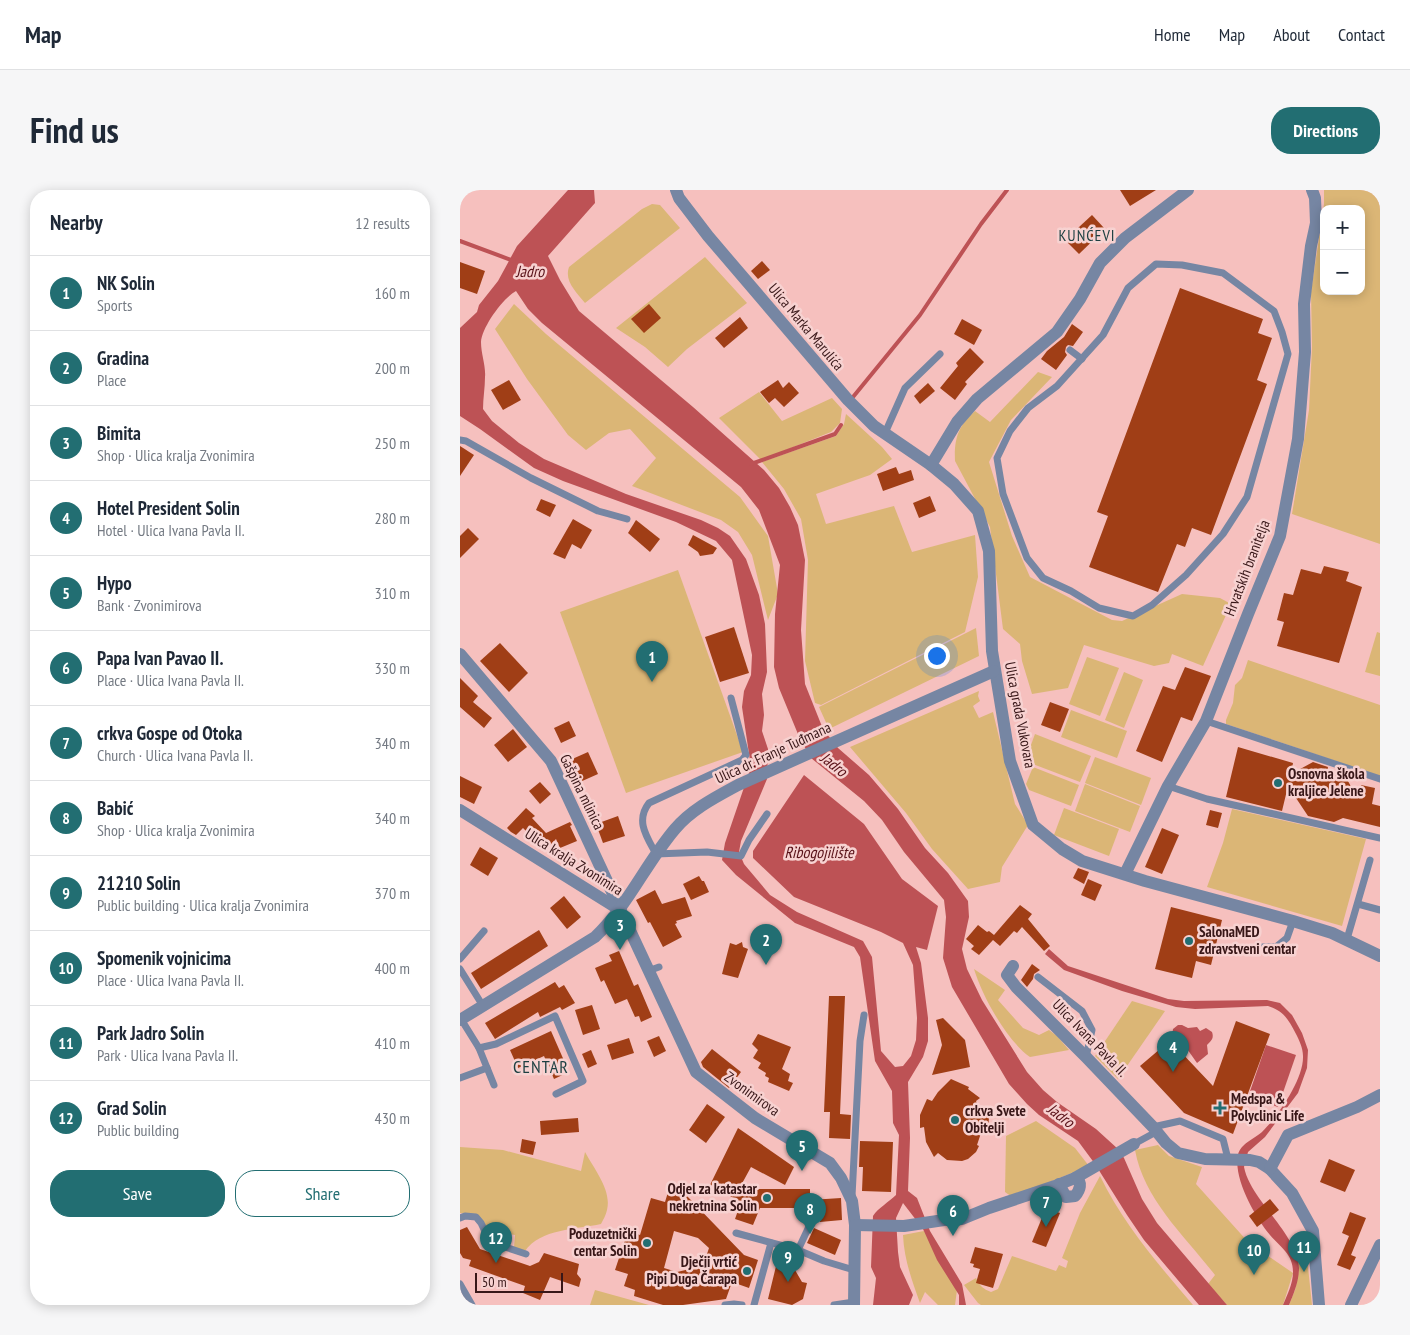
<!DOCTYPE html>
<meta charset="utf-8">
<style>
body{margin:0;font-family:"PT Sans Narrow",sans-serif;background:#f6f6f7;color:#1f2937}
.controls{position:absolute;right:15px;top:15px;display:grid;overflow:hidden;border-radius:10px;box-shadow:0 2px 12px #0003}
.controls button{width:45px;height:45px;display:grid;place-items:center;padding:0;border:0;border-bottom:1px solid #e0e1e3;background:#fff;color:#1f2937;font:25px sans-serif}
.scale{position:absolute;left:15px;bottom:12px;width:88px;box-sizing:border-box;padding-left:5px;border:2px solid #381718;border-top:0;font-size:14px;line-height:18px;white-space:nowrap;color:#381718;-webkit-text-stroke:4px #f7d2d1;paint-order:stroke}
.you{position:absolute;left:476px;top:465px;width:18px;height:18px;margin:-12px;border:4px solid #fff;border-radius:50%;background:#1a73e8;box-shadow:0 0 0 8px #1a73e833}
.badge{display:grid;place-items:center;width:32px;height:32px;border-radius:50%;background:#226e72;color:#fff;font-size:16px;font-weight:700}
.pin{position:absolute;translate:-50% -41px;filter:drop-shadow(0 1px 2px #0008)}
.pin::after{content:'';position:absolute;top:26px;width:18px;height:15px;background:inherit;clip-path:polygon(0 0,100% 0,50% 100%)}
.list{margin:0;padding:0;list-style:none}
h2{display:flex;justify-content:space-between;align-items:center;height:65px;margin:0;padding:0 20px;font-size:21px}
h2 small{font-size:16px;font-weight:400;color:#747a83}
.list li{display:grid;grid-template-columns:32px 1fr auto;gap:15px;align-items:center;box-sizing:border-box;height:75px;padding:0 20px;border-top:1px solid #e0e1e3}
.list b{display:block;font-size:19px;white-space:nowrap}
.list p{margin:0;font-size:16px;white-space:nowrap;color:#747a83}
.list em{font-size:16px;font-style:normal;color:#747a83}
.actions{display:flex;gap:10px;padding:15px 20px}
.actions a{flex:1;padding:11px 0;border:1px solid #226e72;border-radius:20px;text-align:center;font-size:18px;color:#226e72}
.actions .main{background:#226e72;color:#fff}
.map{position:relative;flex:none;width:920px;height:1115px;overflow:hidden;border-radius:20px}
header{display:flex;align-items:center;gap:30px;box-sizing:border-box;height:70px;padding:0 25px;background:#fff;border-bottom:1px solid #e0e1e3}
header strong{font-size:24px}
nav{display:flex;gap:28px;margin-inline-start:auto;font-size:18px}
.intro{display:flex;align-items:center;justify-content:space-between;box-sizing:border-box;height:120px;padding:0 30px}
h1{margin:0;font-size:35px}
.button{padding:12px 22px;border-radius:20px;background:#226e72;color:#fff;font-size:18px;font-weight:700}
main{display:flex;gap:30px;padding:0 30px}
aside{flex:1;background:#fff;border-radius:20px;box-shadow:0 2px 12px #0003}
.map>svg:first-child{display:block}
</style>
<header>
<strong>Map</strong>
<nav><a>Home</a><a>Map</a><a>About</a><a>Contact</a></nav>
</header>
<div class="intro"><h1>Find us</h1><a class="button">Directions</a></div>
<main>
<aside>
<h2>Nearby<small>12 results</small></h2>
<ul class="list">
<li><span class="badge">1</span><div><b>NK Solin</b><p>Sports</p></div><em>160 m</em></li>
<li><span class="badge">2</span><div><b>Gradina</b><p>Place</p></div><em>200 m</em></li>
<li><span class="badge">3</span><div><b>Bimita</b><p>Shop · Ulica kralja Zvonimira</p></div><em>250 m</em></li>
<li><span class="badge">4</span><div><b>Hotel President Solin</b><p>Hotel · Ulica Ivana Pavla II.</p></div><em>280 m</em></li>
<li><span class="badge">5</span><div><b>Hypo</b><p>Bank · Zvonimirova</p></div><em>310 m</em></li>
<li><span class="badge">6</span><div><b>Papa Ivan Pavao II.</b><p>Place · Ulica Ivana Pavla II.</p></div><em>330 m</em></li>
<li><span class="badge">7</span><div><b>crkva Gospe od Otoka</b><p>Church · Ulica Ivana Pavla II.</p></div><em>340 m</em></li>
<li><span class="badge">8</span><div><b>Babić</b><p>Shop · Ulica kralja Zvonimira</p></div><em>340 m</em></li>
<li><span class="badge">9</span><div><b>21210 Solin</b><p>Public building · Ulica kralja Zvonimira</p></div><em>370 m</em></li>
<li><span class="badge">10</span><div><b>Spomenik vojnicima</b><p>Place · Ulica Ivana Pavla II.</p></div><em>400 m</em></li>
<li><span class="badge">11</span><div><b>Park Jadro Solin</b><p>Park · Ulica Ivana Pavla II.</p></div><em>410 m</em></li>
<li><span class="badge">12</span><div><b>Grad Solin</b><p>Public building</p></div><em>430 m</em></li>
</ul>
<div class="actions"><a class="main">Save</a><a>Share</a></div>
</aside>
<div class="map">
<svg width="920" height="1115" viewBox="0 0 920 1115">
<rect width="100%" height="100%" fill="#f6c0be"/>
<!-- green -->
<g fill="#dbb676" fill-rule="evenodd">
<path d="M 864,0 L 920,0 L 920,354 L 832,324 L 849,220 L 852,157 L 851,102 L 864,14 ZM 864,19 L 901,19 L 901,101 L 864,101 Z"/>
<path d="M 192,14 L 200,15 L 220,38 L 125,113 C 116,102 104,91 109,77 L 182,19 Z"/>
<polygon points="245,67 287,113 227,159 208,177 185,157 156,138"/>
<polygon points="54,114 86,144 280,307 308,346 318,404 308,430 292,365 278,342 261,330 172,296 196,268 170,239 149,243 126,260 108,245 67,189 35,139"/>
<path d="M 578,182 L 592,187 L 551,230 L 529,272 L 552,346 L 570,387 L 652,430 L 662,431 L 722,404 L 760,408 L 771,414 L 743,476 L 712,464 L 709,473 L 694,476 L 624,455 L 608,498 L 572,504 L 562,471 L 560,454 L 543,439 L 530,337 L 495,271 C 494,249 498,236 515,221 L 530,232 Z"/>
<polygon points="299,202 322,231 372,208 382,219 380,233 371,242 301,270 259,228"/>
<polygon points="386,224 422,257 432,269 410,285 356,304 366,334 434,316 452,362 515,345 518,387 505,442 361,515 355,513 345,471 348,370 341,329 324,299 302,272 376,246 384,234"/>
<polygon points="218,380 283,562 166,603 100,422"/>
<polygon points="516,438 519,466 369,539 359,517"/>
<polygon points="917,442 920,443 920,486 905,482"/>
<polygon points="627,467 659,478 640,526 609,514"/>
<polygon points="788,470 920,515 920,586 766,534 766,530 773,513 775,495 782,488"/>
<polygon points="664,482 683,490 664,538 645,530"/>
<polygon points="519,501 518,506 520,511 513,516 519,528 533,522 555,614 568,635 542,677 540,692 508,699 472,659 446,623 390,557"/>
<polygon points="611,520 667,541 657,568 601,547"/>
<polygon points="575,544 631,566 620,592 565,571"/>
<polygon points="635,567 691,588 681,615 625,593"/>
<polygon points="573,577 619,595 611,616 569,600 566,594"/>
<polygon points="625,594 680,616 670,642 615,621"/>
<polygon points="604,618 659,639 649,666 594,645"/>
<polygon points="772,619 906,649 882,736 747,697 763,653"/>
<path d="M 514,779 L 545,800 L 538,810 L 563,838 L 579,845 L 589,840 L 597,846 L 609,860 L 570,867 C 547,851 522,806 514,779 Z"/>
<polygon points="672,811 705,821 658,889 635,866"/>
<polygon points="576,931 615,958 629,976 552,1007 545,1002 546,946"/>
<path d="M 698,955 L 709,966 L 742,977 L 736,994 L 789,1053 L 833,1083 L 823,1115 L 767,1115 L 748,1094 L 755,1085 C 725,1046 684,1010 675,960 Z"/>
<path d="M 0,957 L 43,960 L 121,981 L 125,962 C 134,979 152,1000 147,1020 C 146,1025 143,1030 141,1034 C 117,1039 80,1039 65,1061 L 54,1058 L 55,1045 L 49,1044 L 43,1054 L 30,1050 L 13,1024 L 0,1023 Z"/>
<path d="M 640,986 C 664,1035 698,1074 733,1115 L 521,1115 L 518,1113 L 504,1095 L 516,1088 C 520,1096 523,1099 531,1102 L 538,1099 L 552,1066 L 596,1081 L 599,1075 L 606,1078 L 608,1071 L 602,1068 L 620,1023 Z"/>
<path d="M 464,1041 L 497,1100 L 495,1115 L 478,1115 L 465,1102 L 460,1113 C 452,1091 444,1069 443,1045 Z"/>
<polygon points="840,1051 848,1077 852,1115 829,1115 835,1100 838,1086 839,1078 836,1065"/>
<polygon points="135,1100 189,1115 130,1115"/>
</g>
<!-- water -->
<g fill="#bd5255">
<path d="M 108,0 L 134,0 L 135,13 L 88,66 L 100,90 L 119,121 L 233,217 L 304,280 L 319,298 L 330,317 L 338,335 L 345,370 L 341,440 L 345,494 L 363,539 L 378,558 L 409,585 L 438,619 L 465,658 L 488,683 L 508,711 L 509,727 L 502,759 L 507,779 L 522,810 L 567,882 L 583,900 L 597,912 L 636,939 L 658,959 L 664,968 L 682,1009 L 697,1033 L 767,1115 L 739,1115 L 684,1050 L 667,1025 L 635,974 L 618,951 L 579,925 L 567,914 L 549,894 L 492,797 L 483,768 L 486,727 L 484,710 L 444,662 L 422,630 L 404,611 L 351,568 L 340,549 L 319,498 L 314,477 L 315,424 L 320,375 L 299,320 L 281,297 L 82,133 L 68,119 L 56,101 C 43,108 22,137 21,152 C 21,164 26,176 25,187 C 25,198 23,208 23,219 L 32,231 L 59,253 L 84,269 L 166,304 L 241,330 L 258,338 L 270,346 L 286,369 L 299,405 L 305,434 L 307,482 L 302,504 L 304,525 L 302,541 L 308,559 L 307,589 L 281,651 L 279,662 L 284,674 L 310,705 L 337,722 L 403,751 L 412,767 L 421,861 L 435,877 L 443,876 L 451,866 L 456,850 L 457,828 L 453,775 L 443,753 L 421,742 L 334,707 L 293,668 L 293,661 L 344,585 L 404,634 L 442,689 L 478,716 L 467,760 L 456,757 L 461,773 L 468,828 L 468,851 L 463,867 L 448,892 L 450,948 L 448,1001 L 457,1008 L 470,1041 L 502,1094 L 506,1115 L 499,1115 L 499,1105 L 477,1070 L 463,1039 L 443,1013 L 436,1028 L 438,1062 L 440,1077 L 453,1105 L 449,1115 L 413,1115 L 416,1088 L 411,1077 L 413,1026 C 418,1018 429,1012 436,1005 L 439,945 L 433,933 L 432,901 L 415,871 L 400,767 L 394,757 L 335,733 L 276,685 L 262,670 L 265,653 L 291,577 L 282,517 L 284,501 L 291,485 L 292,465 L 272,370 L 256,351 L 216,332 L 103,291 L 74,278 L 20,239 L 0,226 L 0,138 L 17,122 L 19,115 L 38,91 L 57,56 Z"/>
<path d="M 589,759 L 608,776 L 708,809 L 724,811 L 807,810 L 820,813 L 832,825 L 842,843 L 848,860 L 847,878 L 838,903 L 805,947 L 788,962 L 784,977 C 786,988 793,999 799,1008 C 812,1027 838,1054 839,1078 C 839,1091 834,1103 829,1115 L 823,1115 C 827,1105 833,1094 833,1082 C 833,1064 820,1057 810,1045 C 795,1027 773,988 778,965 C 780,954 794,949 802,942 C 818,926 844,889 843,866 C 843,858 839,850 836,844 C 828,829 824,821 808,816 L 735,819 L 716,817 L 662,801 L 604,780 L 585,764 Z"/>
<path d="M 722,835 L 728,838 L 737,837 L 740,841 L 746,838 L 752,842 C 754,848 752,850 747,855 L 748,864 L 737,873 L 725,856 L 717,854 L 712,847 L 713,839 L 718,835 Z"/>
<polygon points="806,855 836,865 818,917 788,907"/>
</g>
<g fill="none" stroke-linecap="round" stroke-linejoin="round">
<!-- stream -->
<g stroke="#bd5255" stroke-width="4">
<polyline points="0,51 54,71"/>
<polyline points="393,207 460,125 521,34 547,0"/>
<polyline points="291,274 375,244 381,235"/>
</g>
</g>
<!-- building -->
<g fill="#a03e16" fill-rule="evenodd">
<polygon points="660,0 696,0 670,16"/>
<polygon points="632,25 645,39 619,64 605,50"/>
<polygon points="302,71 310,80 298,89 291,81"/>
<polygon points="0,72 25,81 17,104 0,98"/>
<polygon points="720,98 803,129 798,143 812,148 797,190 807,194 751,345 732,338 725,357 717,354 698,402 629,377 648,326 637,322"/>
<polygon points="189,114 201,128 184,143 171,129"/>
<polygon points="280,127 288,138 264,158 255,148"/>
<polygon points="502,129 522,140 514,155 494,144"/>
<polygon points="612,134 623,142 613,156 608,155 606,157 605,162 607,165 596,180 581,169 587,161 604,147"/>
<polygon points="510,158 524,172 505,192 507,194 495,210 480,198 498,176 496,173"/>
<polygon points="49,190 61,210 43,220 31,200"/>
<polygon points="318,190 323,198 329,192 339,203 324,217 315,208 309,213 300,202"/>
<polygon points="468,193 475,201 460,214 454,206"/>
<polygon points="0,256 14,265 0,286"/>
<polygon points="436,277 439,284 451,280 454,290 423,301 417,284"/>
<polygon points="470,306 476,321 459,328 453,313"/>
<polygon points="81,309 96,315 90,327 76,320"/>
<polygon points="113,329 132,340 121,359 112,354 105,369 93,364"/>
<polygon points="176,330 200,349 190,362 168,343"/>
<polygon points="8,338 19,349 0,368 0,346"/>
<polygon points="233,345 257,358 253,364 240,366 238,362 228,355"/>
<polygon points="864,376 889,382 886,391 902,397 879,473 817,456 824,432 817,430 824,403 833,405 841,379 861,384"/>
<polygon points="274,437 289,483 260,492 245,447"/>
<polygon points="40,453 68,483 49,502 20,471"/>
<polygon points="725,477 751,486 732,531 721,527 702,572 676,561 703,496 715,500"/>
<polygon points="0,488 18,506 13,512 32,528 24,538 0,517"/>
<polygon points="590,512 609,519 600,542 581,535"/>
<polygon points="109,531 116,546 101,553 94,538"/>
<polygon points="53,539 67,557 48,572 34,555"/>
<polygon points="778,557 833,573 831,584 853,572 868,577 867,581 884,584 898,609 901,595 915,598 912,614 920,616 920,637 883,628 874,632 848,626 828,596 822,621 766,607"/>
<polygon points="128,562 138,584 120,592 110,570"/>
<polygon points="0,586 22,597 14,614 0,607"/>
<polygon points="80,592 91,604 80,614 69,601"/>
<polygon points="66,618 75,626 72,628 86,643 110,632 112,635 110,636 117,651 100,658 96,649 85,660 63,638 56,645 51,642 47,638"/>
<polygon points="750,620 762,623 758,638 746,635"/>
<polygon points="158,626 165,646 143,653 136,634"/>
<polygon points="702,638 719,645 702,684 685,677"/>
<polygon points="20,657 38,668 28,686 10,675"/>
<polygon points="618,678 629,682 624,694 613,688"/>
<polygon points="239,686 242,691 244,691 249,702 231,710 223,694"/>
<polygon points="628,689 642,695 635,711 621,705"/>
<polygon points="195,700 202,714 225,707 232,726 216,731 217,733 215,734 222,747 203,757 190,732 188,733 176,710"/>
<polygon points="104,706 121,727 107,739 90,718"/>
<polygon points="560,715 572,724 568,729 590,756 584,761 562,737 557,743 554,741 540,756 533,750 519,765 511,759 514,756 506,749 518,735 527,742 529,741 534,745"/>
<polygon points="711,717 762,730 751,775 736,771 732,788 695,779"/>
<polygon points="79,740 88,756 21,799 11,783"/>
<polygon points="282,752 283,757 288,759 278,788 262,784 270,753 276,755"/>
<polygon points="159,761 174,796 178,794 192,827 181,832 179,826 175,827 167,809 155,814 144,790 141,792 135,778 152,771 149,765"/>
<polygon points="572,774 580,780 574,784 573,789 567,797 561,790"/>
<polygon points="95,792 99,798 104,795 115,813 102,820 100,817 80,827 78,822 35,849 25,833"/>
<polygon points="369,806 385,806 380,924 391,925 390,949 369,948 370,922 364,922"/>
<polygon points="132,815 140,839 123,845 115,820"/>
<polygon points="483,828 505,850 510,877 472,885 482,855 476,830"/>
<polygon points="776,831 810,844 773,944 724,923 680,876 700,859 709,865 718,859 753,896"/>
<polygon points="91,841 109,882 94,889 84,866 58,878 50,860"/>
<polygon points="298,844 331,857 322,879 330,884 328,891 333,893 329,901 308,892 309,888 305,886 306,883 298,878 301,873 293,868 298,860 292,854"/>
<polygon points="199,846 206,861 194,867 187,851"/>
<polygon points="169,848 174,863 152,870 147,855"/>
<polygon points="252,859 281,882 269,898 243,877 241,872"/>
<polygon points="131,860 137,874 128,878 122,864"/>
<polygon points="491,889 509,897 508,899 520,908 516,911 520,923 529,928 528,938 521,943 517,955 519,956 516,962 508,969 502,971 487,970 478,963 474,967 466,952 464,937 460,938 460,925 467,909 472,911 478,902"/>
<polygon points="247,914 265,927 246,953 229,940"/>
<polygon points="118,928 119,942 81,945 80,931"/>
<polygon points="278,938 334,977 325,995 291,977 279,999 350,999 350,1010 381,1008 382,1030 360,1032 359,1018 300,1018 293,1035 275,1029 281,1012 250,995"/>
<polygon points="62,949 76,952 73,965 60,962"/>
<polygon points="400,951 433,952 431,1002 402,1001 403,977 399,977"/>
<polygon points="869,969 895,980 885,1002 860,992"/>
<path d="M 209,999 L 227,1006 L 284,1065 L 298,1070 L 289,1098 L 272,1092 L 266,1109 L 223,1115 L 203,1115 L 174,1106 L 175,1100 L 164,1096 L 168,1084 L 155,1080 L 168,1041 L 180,1045 L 191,1008 L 205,1012 ZM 214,1041 L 238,1048 L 249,1058 L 243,1076 L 217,1082 L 204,1078 Z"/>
<polygon points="810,1009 819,1020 797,1037 789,1026"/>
<polygon points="586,1018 600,1023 586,1057 572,1052"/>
<polygon points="890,1022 906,1028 891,1065 896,1067 890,1080 877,1075 889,1046 882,1043"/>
<polygon points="7,1037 20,1059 70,1076 79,1072 84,1063 119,1074 117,1084 121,1089 119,1097 90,1087 80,1110 63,1103 65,1096 9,1076 11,1070 3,1068 0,1063 0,1040"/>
<polygon points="354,1038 381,1050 375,1065 347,1053"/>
<polygon points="515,1057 543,1064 533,1098 516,1093 520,1079 513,1077 514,1074 510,1073"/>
<polygon points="318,1068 336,1073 335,1080 342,1092 347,1093 343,1109 332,1115 308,1109"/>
</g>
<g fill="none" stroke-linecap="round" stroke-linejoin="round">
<!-- lane -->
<g stroke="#7686a3" stroke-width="7">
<polygon points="696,74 722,75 763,83 814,121 822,142 828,164 787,307 763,344 726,385 692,415 673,426 639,418 611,401 583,388 567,368 543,304 537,268 550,241 568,218 597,196 643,145 668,98"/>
<polyline points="610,160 622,169"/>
<polyline points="425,243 445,198 480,164"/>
<polyline points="0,250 6,251 71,288 138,321 167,329"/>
<path d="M 271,508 L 286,565 L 282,570 L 189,613 C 175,631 187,647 196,664 L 247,662 L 281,666 L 289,650 L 307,624"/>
<polyline points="746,531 920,589"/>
<polyline points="708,596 747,609 920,648"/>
<polyline points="898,714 920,720"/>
<polyline points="887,749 910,670"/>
<polyline points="802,757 816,757 827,748 833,731"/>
<polyline points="0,769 24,741"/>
<polyline points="0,779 23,816"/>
<polyline points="188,781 199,777"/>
<polyline points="578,787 622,821 632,840 626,867"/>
<polyline points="1,829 19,858 36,854 95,826 123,891 96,904"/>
<polyline points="19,858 34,895"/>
<polyline points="0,888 27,878"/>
<polyline points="693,937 720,931 763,949 768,969"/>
<polyline points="674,954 696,942"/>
<polyline points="392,1006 400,851 404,825"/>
<polyline points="0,1028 5,1026 16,1027 21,1033 30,1052 66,1064"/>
<polyline points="276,1043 338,1060 364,1071 394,1080"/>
<polyline points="338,1060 353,1028"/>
<polyline points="0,1094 12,1115"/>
<polyline points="265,1115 274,1114 282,1115"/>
<polyline points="294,1115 311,1053"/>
<polyline points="374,1115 394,1112"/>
</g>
<!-- street -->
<g stroke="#7686a3" stroke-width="12">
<polyline points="216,0 219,8 248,46 388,210 414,236 471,275 494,294 518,321 529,361 532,461 550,571 573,635 602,659 622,671 685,691 833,731 872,743 920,766"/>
<polyline points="471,275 497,232 517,209 597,142 620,109 640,73 665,48 728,0"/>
<polyline points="0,464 91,571 236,882 295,928 370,973 381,988 392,1011 395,1035 394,1115"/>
<polyline points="0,620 160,720"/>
<polyline points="665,684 708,596 746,531 788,424 820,346 838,249 845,162 844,114 851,56 856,33 855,8 852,0"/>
<polyline points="553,776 547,785 556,797 626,867 693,937 706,953 718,963 745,969 790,970 799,972 810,979 832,1003 853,1041 859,1115"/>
<path d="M 0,830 L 135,747 C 168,716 186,673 215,639 C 232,619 256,607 278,595 L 534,481"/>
<polyline points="810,979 828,945 897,917 920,905"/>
<path d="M 599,994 L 606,1007 L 615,1006 C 620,1000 623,992 615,988"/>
<polyline points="395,1035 444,1036 484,1030 502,1029 529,1018 595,996 615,988 674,954"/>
<polyline points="891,1115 920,1055"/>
</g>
</g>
<!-- markers -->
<g fill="#226e72" stroke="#f7d2d1" stroke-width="2">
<circle cx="818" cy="593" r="5"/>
<circle cx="729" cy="751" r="5"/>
<path d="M757.5 910.5h5v5h5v5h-5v5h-5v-5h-5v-5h5z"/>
<circle cx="495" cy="930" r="5"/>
<circle cx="307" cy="1008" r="5"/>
<circle cx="187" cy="1053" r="5"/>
<circle cx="287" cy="1081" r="5"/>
</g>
<g text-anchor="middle" stroke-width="5" stroke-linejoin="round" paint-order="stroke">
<!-- street labels -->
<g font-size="15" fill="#381718" stroke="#f7d2d1">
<text transform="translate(346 137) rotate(50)" y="5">Ulica Marka Marulića</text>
<text transform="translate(787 378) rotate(-69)" y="5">Hrvatskih branitelja</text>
<text transform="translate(560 525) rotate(79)" y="5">Ulica grada Vukovara</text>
<text transform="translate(313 563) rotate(-25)" y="5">Ulica dr. Franje Tuđmana</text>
<text transform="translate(122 602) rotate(64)" y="5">Gašpina mlinica</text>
<text transform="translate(114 672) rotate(32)" y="5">Ulica kralja Zvonimira</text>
<text transform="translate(630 848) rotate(46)" y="5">Ulica Ivana Pavla II.</text>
<text transform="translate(292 904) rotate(36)" y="5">Zvonimirova</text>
</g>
<!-- poi labels -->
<g font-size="15" font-weight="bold" fill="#381718" stroke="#f7d2d1" text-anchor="start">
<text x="828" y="589">Osnovna škola<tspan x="828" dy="17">kraljice Jelene</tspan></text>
<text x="739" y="747">SalonaMED<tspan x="739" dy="17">zdravstveni centar</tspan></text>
<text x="771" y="914">Medspa &amp;<tspan x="771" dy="17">Polyclinic Life</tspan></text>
<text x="505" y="926">crkva Svete<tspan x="505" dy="17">Obitelji</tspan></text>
<text x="297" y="1004" text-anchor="end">Odjel za katastar<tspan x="297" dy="17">nekretnina Solin</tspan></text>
<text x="177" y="1049" text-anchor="end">Poduzetnički<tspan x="177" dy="17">centar Solin</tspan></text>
<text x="277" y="1077" text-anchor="end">Dječji vrtić<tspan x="277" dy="17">Pipi Duga Čarapa</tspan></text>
</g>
<!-- neighbourhood labels -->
<g font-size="16" letter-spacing="1" fill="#1c3f41" stroke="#f7d2d1">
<text x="627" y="51">KUNĆEVI</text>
</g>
<!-- water labels -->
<g font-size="16" font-style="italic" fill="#581118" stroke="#f7d2d1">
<text x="70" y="87">Jadro</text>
<text transform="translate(374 574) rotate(38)" y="6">Jadro</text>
<text x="359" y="668">Ribogojilište</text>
<text transform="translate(601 925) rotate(37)" y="6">Jadro</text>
</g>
<!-- quarter labels -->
<g font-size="18" letter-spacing="1" fill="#1c3f41" stroke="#f7d2d1">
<text x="81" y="883">CENTAR</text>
</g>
</g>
</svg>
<div class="controls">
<button>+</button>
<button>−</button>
</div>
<div class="scale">50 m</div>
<div class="you"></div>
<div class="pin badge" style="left:192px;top:492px">1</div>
<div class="pin badge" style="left:306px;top:775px">2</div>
<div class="pin badge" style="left:160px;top:760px">3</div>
<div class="pin badge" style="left:713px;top:882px">4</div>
<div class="pin badge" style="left:342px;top:981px">5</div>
<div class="pin badge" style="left:493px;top:1046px">6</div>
<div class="pin badge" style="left:586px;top:1037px">7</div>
<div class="pin badge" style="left:350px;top:1044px">8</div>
<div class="pin badge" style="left:328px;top:1092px">9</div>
<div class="pin badge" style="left:794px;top:1085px">10</div>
<div class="pin badge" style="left:844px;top:1082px">11</div>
<div class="pin badge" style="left:36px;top:1073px">12</div>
</div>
</main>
